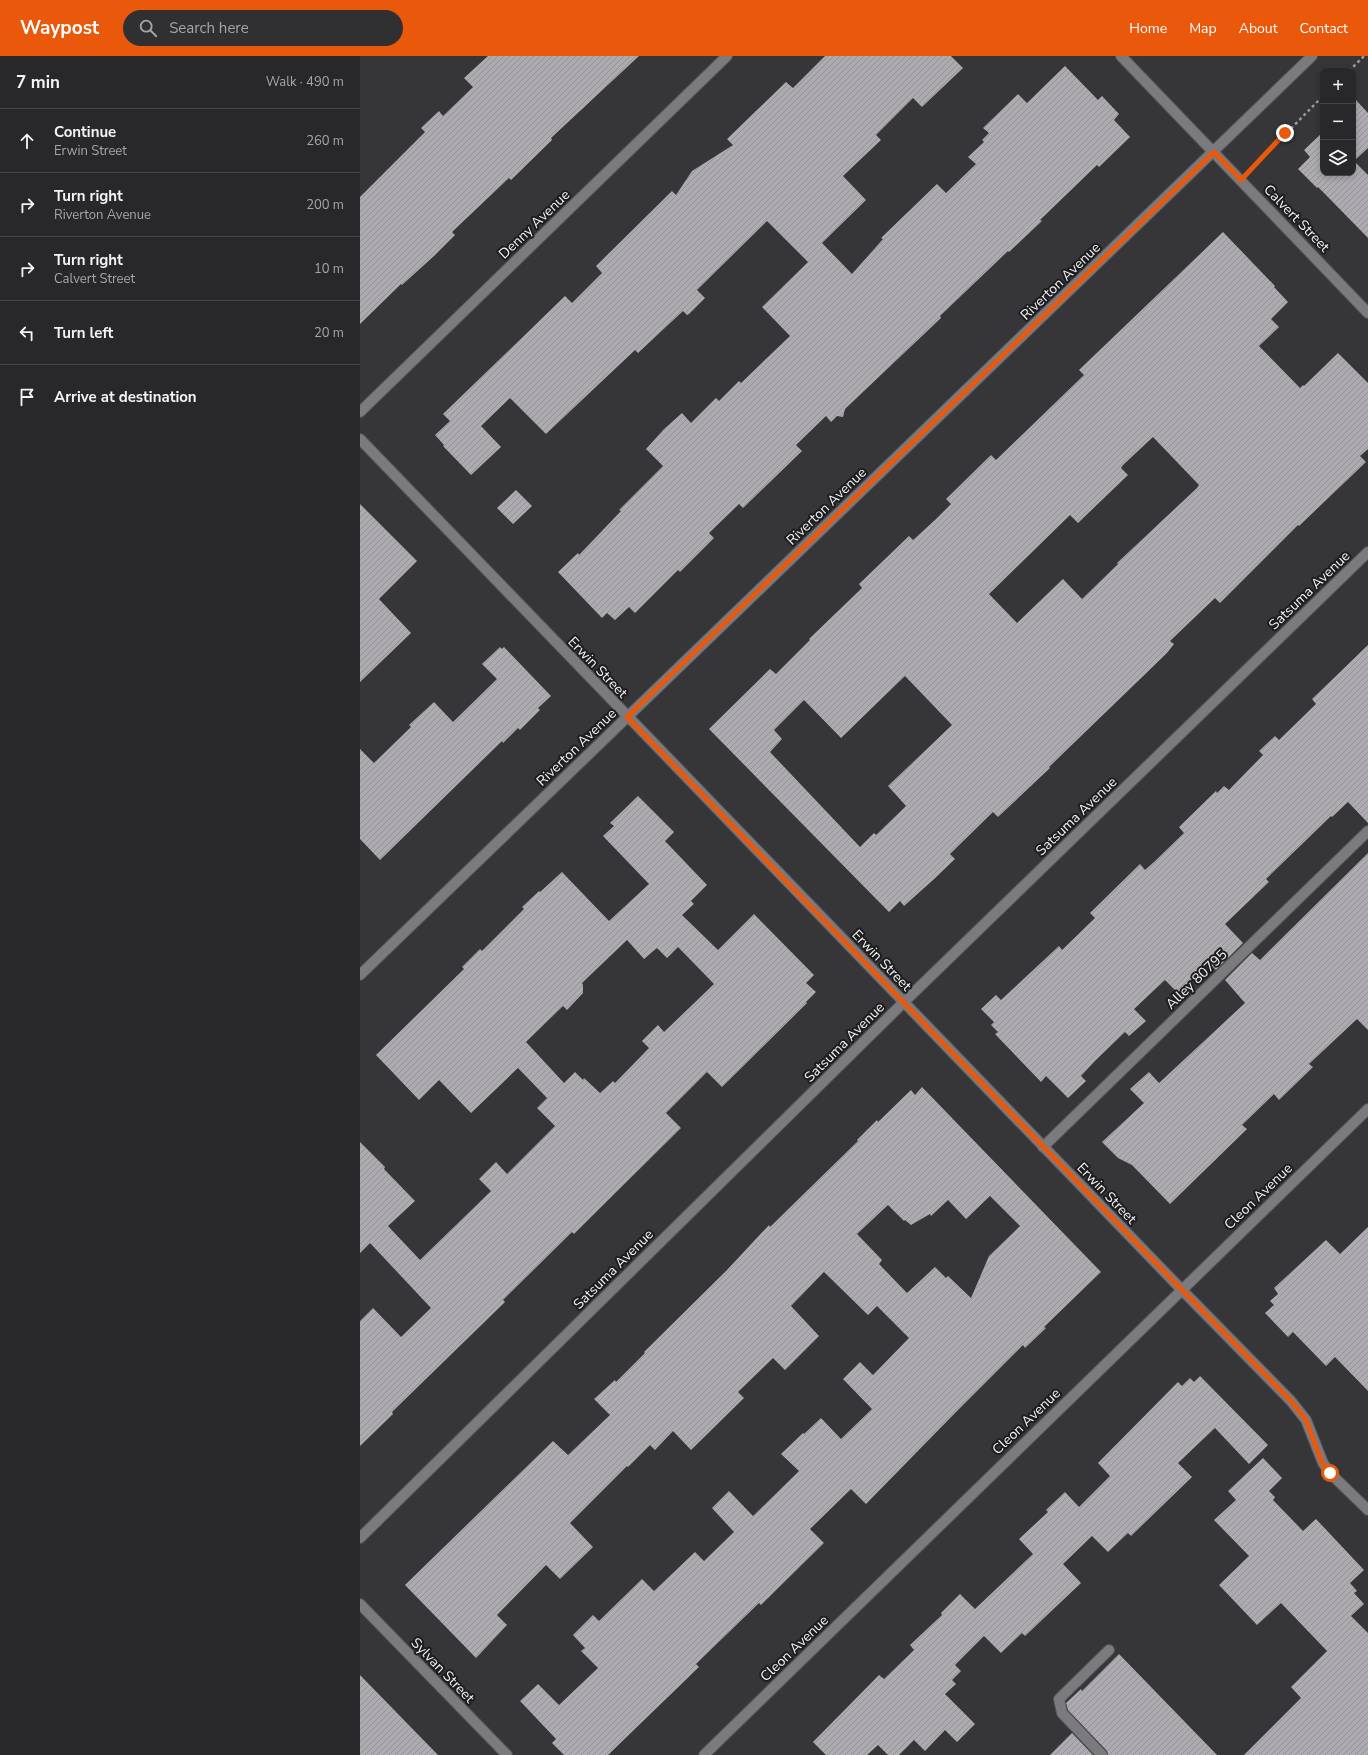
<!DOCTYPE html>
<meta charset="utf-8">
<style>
body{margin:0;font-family:"Nunito Sans",sans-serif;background:#303032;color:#f1f3f6}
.controls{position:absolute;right:12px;top:12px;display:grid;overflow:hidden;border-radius:8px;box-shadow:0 2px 6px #0003}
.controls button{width:36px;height:36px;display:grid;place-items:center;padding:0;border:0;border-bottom:1px solid #444447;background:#28282a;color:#f1f3f6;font:20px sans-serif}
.stop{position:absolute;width:12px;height:12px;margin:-9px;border:3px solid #ea580c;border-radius:50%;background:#fff}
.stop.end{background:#ea580c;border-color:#fff;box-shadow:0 1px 4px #0008}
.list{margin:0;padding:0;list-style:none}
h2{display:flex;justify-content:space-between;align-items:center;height:52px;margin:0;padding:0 16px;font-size:17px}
h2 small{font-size:13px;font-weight:400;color:#a5a6a8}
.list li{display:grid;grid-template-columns:26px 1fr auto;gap:12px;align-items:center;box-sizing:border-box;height:64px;padding:0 16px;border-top:1px solid #444447}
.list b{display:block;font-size:15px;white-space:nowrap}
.list p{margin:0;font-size:13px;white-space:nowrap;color:#a5a6a8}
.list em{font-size:13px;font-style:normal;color:#a5a6a8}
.icon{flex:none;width:22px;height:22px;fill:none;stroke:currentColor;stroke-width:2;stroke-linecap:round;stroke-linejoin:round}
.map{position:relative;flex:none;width:1008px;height:1699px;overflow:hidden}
header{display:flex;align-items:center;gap:24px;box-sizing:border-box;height:56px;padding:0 20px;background:#ea580c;color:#fff}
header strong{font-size:19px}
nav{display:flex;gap:22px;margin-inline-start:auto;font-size:14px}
.search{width:280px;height:36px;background:#303032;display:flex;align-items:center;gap:10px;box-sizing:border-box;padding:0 14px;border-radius:22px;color:#a5a6a8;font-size:15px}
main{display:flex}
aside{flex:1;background:#28282a}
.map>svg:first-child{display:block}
</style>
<header>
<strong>Waypost</strong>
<div class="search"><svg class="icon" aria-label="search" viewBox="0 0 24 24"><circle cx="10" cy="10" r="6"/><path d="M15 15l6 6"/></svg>Search here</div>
<nav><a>Home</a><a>Map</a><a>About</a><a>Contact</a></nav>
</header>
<main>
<aside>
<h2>7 min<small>Walk · 490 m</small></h2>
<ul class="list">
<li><svg class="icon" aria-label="ahead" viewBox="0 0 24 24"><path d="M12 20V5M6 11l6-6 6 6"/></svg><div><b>Continue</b><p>Erwin Street</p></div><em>260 m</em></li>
<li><svg class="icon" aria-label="right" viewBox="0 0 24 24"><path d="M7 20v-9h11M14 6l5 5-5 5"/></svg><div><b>Turn right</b><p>Riverton Avenue</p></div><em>200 m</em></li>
<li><svg class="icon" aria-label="right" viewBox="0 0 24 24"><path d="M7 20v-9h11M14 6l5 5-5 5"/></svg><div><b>Turn right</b><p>Calvert Street</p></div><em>10 m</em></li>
<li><svg class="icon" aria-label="left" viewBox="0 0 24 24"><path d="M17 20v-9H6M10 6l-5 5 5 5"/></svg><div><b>Turn left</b></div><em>20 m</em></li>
<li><svg class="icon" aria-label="arrive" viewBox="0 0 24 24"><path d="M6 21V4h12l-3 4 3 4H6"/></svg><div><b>Arrive at destination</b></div></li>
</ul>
</aside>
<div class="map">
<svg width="1008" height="1699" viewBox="0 0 1008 1699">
<defs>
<pattern id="building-hatch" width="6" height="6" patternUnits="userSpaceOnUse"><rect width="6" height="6" fill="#adabaf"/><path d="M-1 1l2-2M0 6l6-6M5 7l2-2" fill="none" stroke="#949296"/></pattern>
</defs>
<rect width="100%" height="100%" fill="#363538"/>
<!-- building -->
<g fill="url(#building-hatch)" fill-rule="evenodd">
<polygon points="128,0 279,0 191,82 192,84 151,124 149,122 92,176 95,179 74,200 42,229 41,228 0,268 0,141 65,76 61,72 79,55 83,60 113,31 104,22"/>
<polygon points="465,0 591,0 603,12 562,51 553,42 516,79 521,84 483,120 506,144 462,187 492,218 523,183 521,182 577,128 586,137 616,108 608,101 624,86 622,84 629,77 623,72 658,38 667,47 705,10 738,44 742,40 759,58 754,64 770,81 739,111 737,109 680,164 682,165 649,196 648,195 580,260 581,262 485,353 483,361 477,360 471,366 466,360 436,389 442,395 383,452 379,448 349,477 354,482 320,516 318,514 275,557 269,551 255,564 247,557 242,562 198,516 218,497 219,499 261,455 259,454 303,410 286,393 304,373 322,357 331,367 356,342 359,345 379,325 381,327 430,280 402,251 448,206 407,165 337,234 345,242 329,258 327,259 323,255 278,297 275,294 186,378 150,342 121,370 141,391 111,419 83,390 84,389 75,379 90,365 83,358 205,240 212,247 242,217 236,210 312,135 316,139 332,115 373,89 367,83 426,26 433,32"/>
<polygon points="996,44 1008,57 1008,92 994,105 1008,119 1008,182 965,138 958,131 957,132 938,113 950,101 944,94 963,76 963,117 993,117 993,47"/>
<path d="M 863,176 L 915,230 L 914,231 L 928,246 L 911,263 L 919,271 L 899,290 L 940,332 L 943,329 L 944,330 L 978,297 L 1008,327 L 1008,393 L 1000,400 L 1006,406 L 939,470 L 938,469 L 860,547 L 855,542 L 810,585 L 814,588 L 807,597 L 689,711 L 690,712 L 638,761 L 633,756 L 590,798 L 595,803 L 573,824 L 544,850 L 540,845 L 529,856 L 349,673 L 410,613 L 416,618 L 450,584 L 449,583 L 502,532 L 499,528 L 549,480 L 553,484 L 575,464 L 591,448 L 586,443 L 631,399 L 636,404 L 724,319 L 719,314 ZM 793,381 L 839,429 L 837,432 L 757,507 L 758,508 L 722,543 L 703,523 L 657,567 L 629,538 L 710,459 L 718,467 L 768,419 L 761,412 L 763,409 ZM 545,620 L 592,669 L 528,730 L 546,750 L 516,779 L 514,777 L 500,791 L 410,696 L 422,683 L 414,674 L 444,644 L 481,682 Z"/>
<polygon points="156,434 172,450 153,468 137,452"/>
<polygon points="0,448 57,505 19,543 51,577 0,626"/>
<polygon points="1008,589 1008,767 988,746 972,761 971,760 906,823 909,826 865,868 883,887 856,914 849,907 818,937 805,924 774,953 786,965 769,980 765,976 735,1005 721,1020 726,1025 708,1042 686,1020 681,1026 635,978 638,976 631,969 634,966 621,953 636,939 641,944 699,890 702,894 735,862 730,857 780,808 785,814 794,806 824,777 819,771 856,735 857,737 864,730 869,734 903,699 899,695 915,680 919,684 956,648 952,643"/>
<polygon points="140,591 142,593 144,591 191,640 178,652 180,654 160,674 158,672 143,687 142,685 20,804 0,783 0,693 14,707 51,671 49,669 74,646 93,666 137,623 122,608"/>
<path d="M 278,740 L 314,776 L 305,785 L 347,829 L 331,845 L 334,848 L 322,859 L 358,894 L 394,858 L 454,919 L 446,927 L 456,936 L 446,946 L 447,947 L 362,1031 L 347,1016 L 306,1057 L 321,1072 L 214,1178 L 212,1176 L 143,1244 L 145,1246 L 32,1356 L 33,1358 L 0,1390 L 0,1265 L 13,1252 L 41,1281 L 71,1252 L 10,1187 L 0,1197 L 0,1086 L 25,1111 L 24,1113 L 55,1145 L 28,1170 L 60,1204 L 131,1135 L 119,1123 L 136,1106 L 147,1118 L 195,1070 L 177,1052 L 187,1042 L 158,1012 L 111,1057 L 79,1024 L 59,1044 L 16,999 L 104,913 L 102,911 L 120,893 L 122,895 L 164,853 L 162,851 L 179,835 L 180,836 L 202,816 L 249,865 L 289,828 L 243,780 L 254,770 L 250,767 ZM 267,884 L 284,903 L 297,892 L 307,902 L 318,891 L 354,928 L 304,976 L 298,969 L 282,985 L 289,992 L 255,1027 L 253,1025 L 240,1037 L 224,1022 L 223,1024 L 215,1016 L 204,1027 L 166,986 L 203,950 L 207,954 L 223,937 L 223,929 L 222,927 Z"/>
<polygon points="1008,797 1008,974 997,963 949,1008 953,1011 919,1044 914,1038 882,1069 887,1073 810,1148 772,1109 758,1102 742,1086 784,1047 770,1033 789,1016 799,1027 885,947 865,924 892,897 900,904"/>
<path d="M 562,1031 L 741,1216 L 684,1271 L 686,1272 L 665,1292 L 663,1289 L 596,1356 L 506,1448 L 491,1433 L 450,1473 L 464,1487 L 401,1549 L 399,1547 L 336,1608 L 339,1611 L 248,1699 L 204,1699 L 192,1687 L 196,1683 L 160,1645 L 178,1628 L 199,1649 L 238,1612 L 221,1595 L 225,1592 L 213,1579 L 233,1559 L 239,1565 L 282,1523 L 294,1535 L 335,1496 L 344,1505 L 374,1476 L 352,1452 L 369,1435 L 393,1460 L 439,1415 L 421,1398 L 443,1377 L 444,1378 L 461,1362 L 481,1383 L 512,1353 L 483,1323 L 500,1306 L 513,1319 L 549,1282 L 517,1250 L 508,1259 L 464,1216 L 431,1250 L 459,1280 L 425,1314 L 413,1302 L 378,1336 L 384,1342 L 331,1394 L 313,1375 L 295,1394 L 290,1389 L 268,1411 L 267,1410 L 210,1467 L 233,1491 L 200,1523 L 186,1509 L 137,1559 L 147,1569 L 116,1602 L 45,1529 L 193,1385 L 208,1399 L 250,1359 L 234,1343 L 255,1324 L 256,1326 L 285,1297 L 284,1296 L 367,1214 L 409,1169 L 410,1171 L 498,1085 L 497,1084 L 517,1064 L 518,1066 L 551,1034 L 555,1039 ZM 630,1140 L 660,1170 L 629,1200 L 611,1242 L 588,1220 L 586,1222 L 575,1211 L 547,1237 L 519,1208 L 522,1204 L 497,1178 L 528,1149 L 544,1165 L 545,1164 L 551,1169 L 570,1158 L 571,1160 L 588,1144 L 606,1163 Z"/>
<polygon points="1008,1171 1008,1335 975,1301 966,1310 933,1276 928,1281 905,1257 914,1249 910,1245 918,1238 914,1232 966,1184 980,1198"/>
<polygon points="840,1320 908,1389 889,1408 855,1372 818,1407 832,1421 771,1480 768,1477 748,1496 732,1480 703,1508 721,1527 665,1580 662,1577 641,1597 624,1580 595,1609 601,1615 592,1624 596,1628 585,1638 615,1668 597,1686 585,1674 565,1695 554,1684 539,1699 528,1699 518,1689 507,1699 466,1699 453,1686 519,1619 524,1623 554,1594 550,1589 582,1559 581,1557 600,1538 615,1553 673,1498 659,1483 688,1456 686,1454 705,1436 719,1451 750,1420 738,1407 818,1326 822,1330 830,1322 834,1326"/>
<polygon points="903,1402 922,1422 909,1435 915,1441 913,1444 943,1475 956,1463 1004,1514 990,1527 997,1535 994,1537 1004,1548 991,1560 1008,1577 1008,1699 884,1699 941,1642 931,1631 967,1595 921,1547 897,1569 859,1529 889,1500 854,1464 876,1444 868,1435"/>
<polygon points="759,1598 857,1699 748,1699 747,1695 708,1654 706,1647 721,1633 722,1635"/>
<polygon points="0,1619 78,1699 0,1699"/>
<polygon points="712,1677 733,1699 690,1699"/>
</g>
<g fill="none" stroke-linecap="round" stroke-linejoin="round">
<!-- minor casing -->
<g stroke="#555456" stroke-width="12">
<g id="minor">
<polyline points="761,0 1008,257"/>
<polyline points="0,356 367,0"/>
<polyline points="0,383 821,1233 931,1345 946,1364 963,1407 970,1417 1008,1454"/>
<polyline points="0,919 952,0"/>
<polyline points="683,1091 1008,775"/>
<polyline points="0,1482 544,946 1008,496"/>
<polyline points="0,1548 147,1699"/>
<polyline points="344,1699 1008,1053"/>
<polyline points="742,1699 702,1657 699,1643 749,1594"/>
</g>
</g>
<!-- path -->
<g stroke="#99989a" stroke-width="2.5" stroke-dasharray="3 3" stroke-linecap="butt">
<polyline points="989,15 1004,0"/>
<polyline points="893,111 963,40"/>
</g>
<!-- minor -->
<use href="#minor" stroke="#7b7a7e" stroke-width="10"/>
</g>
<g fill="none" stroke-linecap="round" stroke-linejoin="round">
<!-- route -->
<polyline stroke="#ea580c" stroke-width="5" points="925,77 881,124 854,96 267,661 821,1233 931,1345 946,1364 962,1407 970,1417"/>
</g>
<g text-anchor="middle" stroke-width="4" stroke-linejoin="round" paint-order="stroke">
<!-- street labels -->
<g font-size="14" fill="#f3f2f4" stroke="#1d1c1e">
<text transform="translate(937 162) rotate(46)" y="5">Calvert Street</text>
<text transform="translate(174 168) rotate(-44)" y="5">Denny Avenue</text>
<text transform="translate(700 225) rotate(-44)" y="5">Riverton Avenue</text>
<text transform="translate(466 450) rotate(-44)" y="5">Riverton Avenue</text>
<text transform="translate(949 534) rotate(-44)" y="5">Satsuma Avenue</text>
<text transform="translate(238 611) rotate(46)" y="5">Erwin Street</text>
<text transform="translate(216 691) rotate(-44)" y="5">Riverton Avenue</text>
<text transform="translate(716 760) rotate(-44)" y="5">Satsuma Avenue</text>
<text transform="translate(522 904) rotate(46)" y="5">Erwin Street</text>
<text transform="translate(836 923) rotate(-44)" y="5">Alley 80795</text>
<text transform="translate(484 986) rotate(-45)" y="5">Satsuma Avenue</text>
<text transform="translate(747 1137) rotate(46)" y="5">Erwin Street</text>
<text transform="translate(898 1140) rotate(-44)" y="5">Cleon Avenue</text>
<text transform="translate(253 1213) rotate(-45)" y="5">Satsuma Avenue</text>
<text transform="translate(666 1365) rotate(-44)" y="5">Cleon Avenue</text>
<text transform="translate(434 1592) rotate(-44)" y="5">Cleon Avenue</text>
<text transform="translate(83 1614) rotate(46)" y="5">Sylvan Street</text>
</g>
</g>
</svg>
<div class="controls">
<button>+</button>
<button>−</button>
<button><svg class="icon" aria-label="layers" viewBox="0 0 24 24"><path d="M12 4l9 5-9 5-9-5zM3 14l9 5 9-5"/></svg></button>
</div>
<div class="stop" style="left:970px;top:1417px"></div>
<div class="stop end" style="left:925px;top:77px"></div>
</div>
</main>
